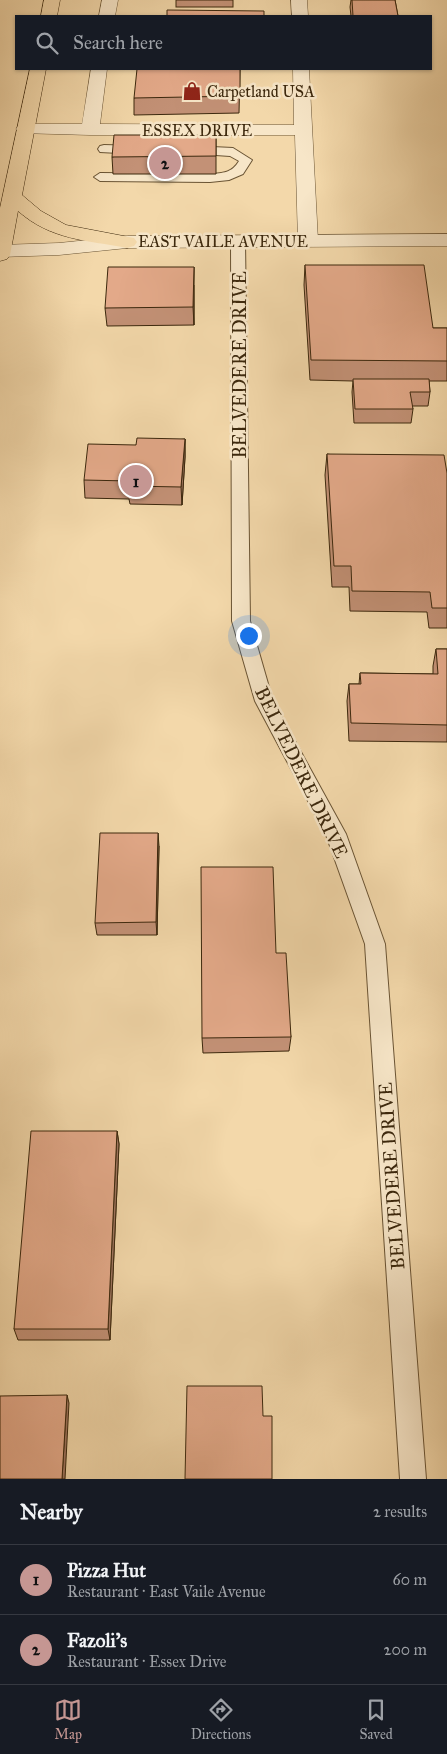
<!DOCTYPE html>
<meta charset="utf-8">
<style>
body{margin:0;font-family:"IM FELL Great Primer",serif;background:#20242c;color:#f1f3f6}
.you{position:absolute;left:248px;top:635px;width:18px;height:18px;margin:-12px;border:4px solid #fff;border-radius:50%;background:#1a73e8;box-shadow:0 0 0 8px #1a73e833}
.badge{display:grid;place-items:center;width:32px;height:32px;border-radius:50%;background:#c59692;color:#111;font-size:16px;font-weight:700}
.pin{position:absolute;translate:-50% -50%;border:2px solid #fff;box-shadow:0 1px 5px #0006}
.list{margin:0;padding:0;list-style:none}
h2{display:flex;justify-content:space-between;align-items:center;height:65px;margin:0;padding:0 20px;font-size:21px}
h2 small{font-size:16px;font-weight:400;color:#9ea1a6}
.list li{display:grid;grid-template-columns:32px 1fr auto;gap:15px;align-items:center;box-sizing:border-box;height:70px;padding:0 20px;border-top:1px solid #363941}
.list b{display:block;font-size:19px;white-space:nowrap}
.list p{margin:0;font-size:16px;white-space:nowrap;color:#9ea1a6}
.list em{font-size:16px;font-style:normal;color:#9ea1a6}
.icon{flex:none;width:28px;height:28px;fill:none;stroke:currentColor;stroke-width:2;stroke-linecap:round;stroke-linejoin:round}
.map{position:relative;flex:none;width:447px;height:1479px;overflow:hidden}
.search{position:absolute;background:#171b24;box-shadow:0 1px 4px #0004;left:15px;right:15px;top:15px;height:55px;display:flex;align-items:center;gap:12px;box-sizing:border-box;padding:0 18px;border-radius:0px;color:#9ea1a6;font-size:19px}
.sheet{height:205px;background:#171b24}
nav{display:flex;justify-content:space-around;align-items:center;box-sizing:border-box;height:70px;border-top:1px solid #363941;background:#171b24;font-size:14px;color:#9ea1a6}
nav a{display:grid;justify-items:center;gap:2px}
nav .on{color:#c59692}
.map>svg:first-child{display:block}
</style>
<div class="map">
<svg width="447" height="1479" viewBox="0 0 447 1479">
<rect width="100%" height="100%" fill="#f3d8aa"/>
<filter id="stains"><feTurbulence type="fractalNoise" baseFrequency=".004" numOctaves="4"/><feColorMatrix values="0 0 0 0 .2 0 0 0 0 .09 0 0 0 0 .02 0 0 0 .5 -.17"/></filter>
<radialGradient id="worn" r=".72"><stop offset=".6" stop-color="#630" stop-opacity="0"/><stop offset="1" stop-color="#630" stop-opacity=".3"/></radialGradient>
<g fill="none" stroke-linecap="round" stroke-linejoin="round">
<!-- service casing -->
<g stroke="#6a5434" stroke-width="2">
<g id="service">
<polygon points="104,145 138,146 144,150 138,154 100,152 98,149 100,146"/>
<path d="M 191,146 L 233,148 L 252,160 L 243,174 L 229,180 L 210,182 L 100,181 L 94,177 L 100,173 L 210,174 C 223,173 232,173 239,161 L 230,156 L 187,153 L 185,150 Z"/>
<polygon points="238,237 245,241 250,621 273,701 346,834 385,944 426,1479 400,1479 365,944 326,835 255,701 232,621 231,241"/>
</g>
</g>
<!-- minor casing -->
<g stroke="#6a5434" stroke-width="1">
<g id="minor">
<polygon points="102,0 118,0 115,16 99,16"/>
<polygon points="291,0 307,0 308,16 292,16"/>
<polygon points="91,69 107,69 100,124 294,125 293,69 309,69 318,241 315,245 308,247 301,245 298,241 295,135 90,135 19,133 16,129 19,125 25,124 82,124"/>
</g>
</g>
<!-- tertiary casing -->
<g stroke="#6a5434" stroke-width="1">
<polygon id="tertiary" points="447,234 447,246 127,248 59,255 0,257 0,245 59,243 127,236"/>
</g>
<!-- primary casing -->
<g stroke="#3c280d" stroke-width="1">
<g id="primary">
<polygon points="44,0 60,0 57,16 41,16"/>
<path d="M 30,69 L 46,69 L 22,195 L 41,211 L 66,225 L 134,238 L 137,242 L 134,246 L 127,248 C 86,240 51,240 18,211 L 10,255 L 7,259 L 0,261 L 0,208 Z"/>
</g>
</g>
<!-- service -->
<use href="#service" fill="#f7e6c8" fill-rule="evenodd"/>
<!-- minor -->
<use href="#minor" fill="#f7e6c8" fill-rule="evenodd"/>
<!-- tertiary -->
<use href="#tertiary" fill="#f7e6c8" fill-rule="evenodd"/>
<!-- primary -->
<use href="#primary" fill="#f3d8aa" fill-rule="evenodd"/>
</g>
<!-- wall -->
<g fill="#c39176" stroke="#3c280d">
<rect x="176" y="0" width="57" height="7"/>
<polygon points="351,0 395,0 398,16 351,16 350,7"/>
<polygon points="240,69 239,113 134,115 134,98"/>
<polygon points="216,135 216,174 113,174 112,157"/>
<polygon points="305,265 433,328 447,328 447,381 429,381 430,392 428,406 412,406 413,409 411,423 354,423 352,392 353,381 310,380 304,285"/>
<polygon points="194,285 194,325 107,326 105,308"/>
<polygon points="185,439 185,457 182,505 130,504 129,499 85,498 84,480 136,445"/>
<polygon points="327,454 447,473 447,628 429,628 427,612 350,611 349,587 332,587 325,475"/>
<polygon points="436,649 447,649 447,742 349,741 347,701 349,684 359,684 360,673 433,674 433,666"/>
<polygon points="159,846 157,935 97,935 95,923"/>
<polygon points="276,953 291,1037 289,1051 203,1053 202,1038"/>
<polygon points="117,1131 119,1144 110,1340 18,1340 14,1329"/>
</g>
<!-- shaded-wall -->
<g fill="#9f7660" stroke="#3c280d">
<polygon points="194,267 194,325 193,307"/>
<polygon points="185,439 185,457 182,505 181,487"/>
<polygon points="158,833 159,846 157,935 156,922"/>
<polygon points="117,1131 119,1144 110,1340 108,1329"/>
<polygon points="67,1395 69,1403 65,1479 62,1479"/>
</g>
<!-- building -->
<g fill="#e3a989" stroke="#3c280d">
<polygon points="352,0 395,0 398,16 353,16"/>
<polygon points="167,10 264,11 264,16 167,16"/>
<polygon points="137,69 240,69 240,96 134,98"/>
<polygon points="114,135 216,135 216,156 112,157"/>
<polygon points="305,265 424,265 433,328 447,328 447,361 311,360"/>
<polygon points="108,267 194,267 193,307 105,308"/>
<polygon points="353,379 429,379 430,392 410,392 413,409 355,409"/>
<polygon points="137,438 185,439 181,487 129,486 129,481 84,480 88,444 136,445"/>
<polygon points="327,454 444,455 447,473 447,608 432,608 430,592 352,591 351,566 334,566"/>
<polygon points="436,649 447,649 447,725 351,723 349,684 361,684 360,673 438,674"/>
<polygon points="100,833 158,833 156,922 95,923"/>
<polygon points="201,867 273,867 276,953 286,953 291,1037 202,1038"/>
<polygon points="31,1131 117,1131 108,1329 14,1329"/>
<polygon points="187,1386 262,1386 263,1416 272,1416 272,1479 185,1479"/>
<polygon points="67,1395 62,1479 0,1479 0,1396"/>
</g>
<!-- icons -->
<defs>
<g id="shop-bare" transform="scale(1.5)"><path d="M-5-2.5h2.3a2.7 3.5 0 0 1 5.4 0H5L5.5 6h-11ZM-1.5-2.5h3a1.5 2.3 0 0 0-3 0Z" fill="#8f2418" stroke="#f7e6c8" stroke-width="2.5" paint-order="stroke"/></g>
</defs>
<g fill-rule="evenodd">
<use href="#shop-bare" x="192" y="91"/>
</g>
<g text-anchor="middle" stroke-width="5" stroke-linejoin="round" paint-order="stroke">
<!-- far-poi labels -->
<g font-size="16" fill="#3c280d" stroke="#f7e6c8" text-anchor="start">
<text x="207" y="97">Carpetland USA</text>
</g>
<!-- far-street labels -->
<g font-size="16" fill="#3c280d" stroke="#f7e6c8">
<text x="197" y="136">ESSEX DRIVE</text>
<text x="223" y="247">EAST VAILE AVENUE</text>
</g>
<!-- street labels -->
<g font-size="19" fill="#3c280d" stroke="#f7e6c8">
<text transform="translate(239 365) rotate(-90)" y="7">BELVEDERE DRIVE</text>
<text transform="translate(302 772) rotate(64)" y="7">BELVEDERE DRIVE</text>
<text transform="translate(391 1176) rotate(-94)" y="7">BELVEDERE DRIVE</text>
</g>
</g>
<rect width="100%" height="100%" filter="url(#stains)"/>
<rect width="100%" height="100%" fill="url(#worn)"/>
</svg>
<div class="you"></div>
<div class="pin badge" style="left:136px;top:481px">1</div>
<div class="pin badge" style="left:165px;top:163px">2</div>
<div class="search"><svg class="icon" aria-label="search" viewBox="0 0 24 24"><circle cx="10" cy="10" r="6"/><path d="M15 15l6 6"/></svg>Search here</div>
</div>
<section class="sheet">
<h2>Nearby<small>2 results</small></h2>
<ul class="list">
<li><span class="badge">1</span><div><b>Pizza Hut</b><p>Restaurant · East Vaile Avenue</p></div><em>60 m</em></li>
<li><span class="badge">2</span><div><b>Fazoli's</b><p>Restaurant · Essex Drive</p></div><em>200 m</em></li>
</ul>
</section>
<nav>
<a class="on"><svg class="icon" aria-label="map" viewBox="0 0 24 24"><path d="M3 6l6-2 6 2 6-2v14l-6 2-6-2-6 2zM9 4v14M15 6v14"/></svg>Map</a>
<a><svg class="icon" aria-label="directions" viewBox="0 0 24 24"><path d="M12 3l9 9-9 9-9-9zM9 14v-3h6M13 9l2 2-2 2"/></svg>Directions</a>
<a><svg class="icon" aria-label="saved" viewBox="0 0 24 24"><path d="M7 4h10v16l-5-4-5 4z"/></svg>Saved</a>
</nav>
